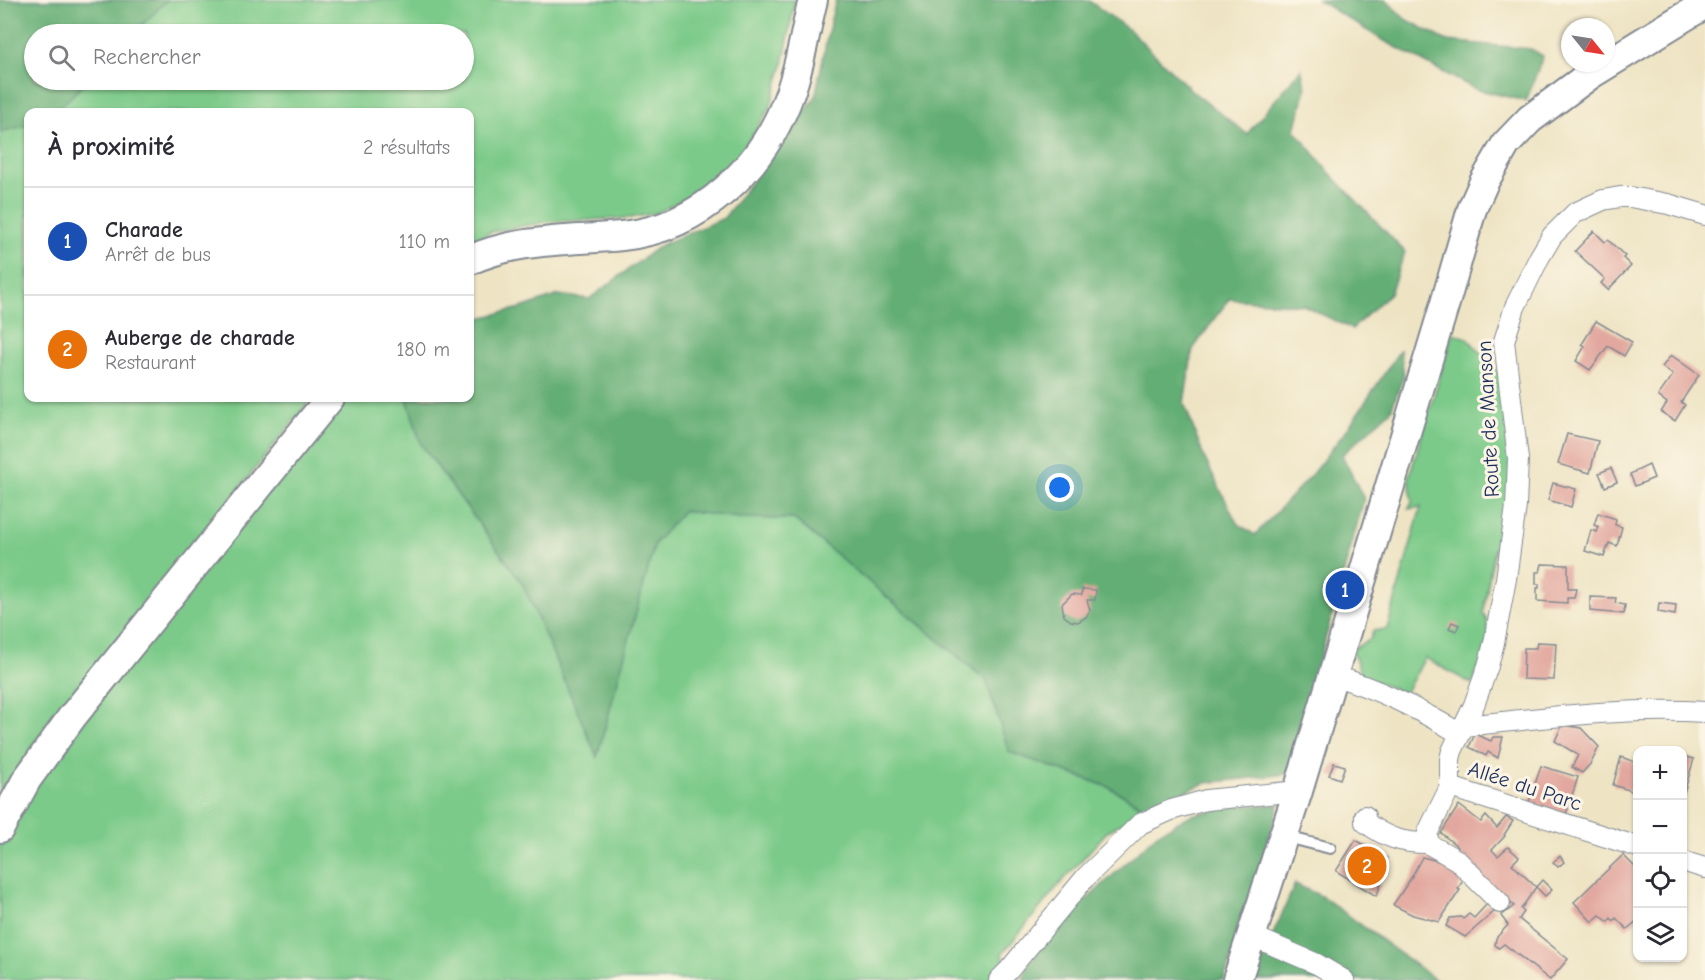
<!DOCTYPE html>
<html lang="fr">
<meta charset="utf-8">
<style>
body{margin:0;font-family:"Comic Neue",sans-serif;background:#f7f7f7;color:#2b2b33}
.controls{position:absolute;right:18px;bottom:18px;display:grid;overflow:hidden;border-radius:12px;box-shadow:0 2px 4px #0004}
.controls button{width:54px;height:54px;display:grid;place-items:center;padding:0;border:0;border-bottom:2px solid #e1e1e2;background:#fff;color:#2b2b33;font:30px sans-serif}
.compass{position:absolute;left:1561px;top:18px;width:54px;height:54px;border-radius:50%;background:#fff;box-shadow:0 2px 4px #0004;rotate:120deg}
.you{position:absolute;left:1060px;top:488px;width:21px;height:21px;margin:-15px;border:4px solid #fff;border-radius:50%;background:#1a73e8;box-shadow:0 0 0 9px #1a73e833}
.badge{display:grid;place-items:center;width:39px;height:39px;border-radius:50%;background:#111827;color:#fff;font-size:20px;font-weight:700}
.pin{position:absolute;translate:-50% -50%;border:3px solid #fff;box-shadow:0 2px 6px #0006}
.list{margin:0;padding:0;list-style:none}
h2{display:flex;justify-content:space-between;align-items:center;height:78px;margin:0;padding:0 24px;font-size:26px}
h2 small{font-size:20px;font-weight:400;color:#7c7c81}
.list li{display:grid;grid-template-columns:39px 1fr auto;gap:18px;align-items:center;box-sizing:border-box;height:108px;padding:0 24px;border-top:2px solid #e1e1e2}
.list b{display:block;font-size:22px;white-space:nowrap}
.list p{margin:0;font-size:20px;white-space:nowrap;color:#7c7c81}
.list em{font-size:20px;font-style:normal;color:#7c7c81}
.icon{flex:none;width:33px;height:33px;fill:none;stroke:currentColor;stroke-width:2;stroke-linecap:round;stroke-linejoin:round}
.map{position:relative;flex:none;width:1705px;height:980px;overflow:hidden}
.search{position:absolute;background:#fff;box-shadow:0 2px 4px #0004;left:24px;top:24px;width:450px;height:66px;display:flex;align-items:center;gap:15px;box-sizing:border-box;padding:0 21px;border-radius:33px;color:#7c7c81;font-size:22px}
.panel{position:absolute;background:#fff;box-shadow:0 2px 4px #0004;left:24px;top:108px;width:450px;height:294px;border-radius:12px}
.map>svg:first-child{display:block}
</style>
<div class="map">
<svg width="1705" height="980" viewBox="0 0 1705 980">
<rect width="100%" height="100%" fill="#fcf5e5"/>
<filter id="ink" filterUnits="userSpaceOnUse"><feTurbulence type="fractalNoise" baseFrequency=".0167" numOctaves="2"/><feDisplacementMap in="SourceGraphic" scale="12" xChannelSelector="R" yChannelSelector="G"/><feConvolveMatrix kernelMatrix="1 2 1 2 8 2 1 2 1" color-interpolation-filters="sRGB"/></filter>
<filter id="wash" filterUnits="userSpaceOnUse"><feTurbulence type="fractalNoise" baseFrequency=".008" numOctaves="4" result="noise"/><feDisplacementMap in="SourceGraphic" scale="24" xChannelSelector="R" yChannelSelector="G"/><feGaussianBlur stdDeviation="1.35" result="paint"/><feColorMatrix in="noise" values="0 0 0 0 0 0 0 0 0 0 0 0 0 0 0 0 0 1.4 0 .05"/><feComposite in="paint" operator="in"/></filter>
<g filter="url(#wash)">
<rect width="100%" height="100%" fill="#eee4c4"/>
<!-- green -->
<g fill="#7bca89" stroke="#4b7c74" stroke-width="1.5" fill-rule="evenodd">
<path d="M 0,0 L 795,0 L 783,65 L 770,108 L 738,158 L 706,188 L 657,213 L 630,218 L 546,222 L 491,232 L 470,242 L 470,112 L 28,112 L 28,398 L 312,398 L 38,739 L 0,798 ZM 34,34 L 464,34 L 464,80 L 34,80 Z"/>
<path d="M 1453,333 L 1467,338 L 1505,379 L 1513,471 L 1506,536 L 1494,549 L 1483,613 C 1497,634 1480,664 1472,684 L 1425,658 L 1405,693 L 1362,677 L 1352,650 L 1371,638 L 1373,631 L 1387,629 L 1421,507 L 1408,509 L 1412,502 L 1409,477 Z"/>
<polygon points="330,398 407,398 421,444 523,584 597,756 654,543 683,511 740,518 794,519 986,680 1009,752 1109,787 1145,808 1107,832 1058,886 1002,954 1012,980 0,980 0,828"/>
</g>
<!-- forest -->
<g fill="#64ae75" stroke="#406e6a" stroke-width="1.5">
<polygon points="0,0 167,0 133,34 34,34 34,80 88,80 55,112 28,112 28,125 0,132"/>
<polygon points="836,0 1088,0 1132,32 1192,91 1247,134 1301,69 1306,88 1295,130 1330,173 1405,252 1390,293 1352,329 1303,305 1229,299 1193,349 1184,403 1204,457 1237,523 1255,535 1312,474 1348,428 1400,350 1404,375 1391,410 1342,455 1364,499 1288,774 1206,783 1145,808 1109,787 1009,752 986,680 794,519 740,518 683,511 655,543 597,757 523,584 421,444 407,398 470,398 470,325 480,318 521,308 559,295 589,299 661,245 724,218 815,98 830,23"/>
<polygon points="1318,0 1386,0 1404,18 1447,41 1531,49 1543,56 1526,101 1475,89 1381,39"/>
<polygon points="1279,805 1224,980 1023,980 1029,963 1067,918 1157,834 1191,815 1234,806"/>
<polygon points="1295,884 1323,897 1436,980 1253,980"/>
</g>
<g id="blocks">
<!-- building -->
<g fill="#e2a79f">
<polygon points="1594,231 1605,242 1608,240 1625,256 1623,258 1631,266 1608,290 1601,283 1605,279 1575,251"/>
<polygon points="1596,321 1632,342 1624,356 1608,346 1590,370 1576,361 1585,346 1582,344"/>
<polygon points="1671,355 1699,375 1681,402 1685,405 1675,421 1661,412 1667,403 1658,396 1673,375 1662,367"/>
<polygon points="1567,434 1598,441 1590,473 1558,464"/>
<polygon points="1649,465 1654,478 1635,486 1630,474"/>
<polygon points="1611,468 1617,482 1605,487 1599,473"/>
<polygon points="1553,483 1576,489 1571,507 1548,500"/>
<polygon points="1598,513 1616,519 1615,525 1622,527 1617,546 1609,543 1604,557 1585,551 1591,530 1597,532 1599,527 1594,525"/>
<polygon points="1542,564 1568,565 1568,589 1576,589 1574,598 1567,598 1567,603 1537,601 1537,588 1539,588 1539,584 1536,584 1536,572 1540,572"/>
<polygon points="1082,589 1096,590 1095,600 1087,600 1090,610 1086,617 1078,622 1071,621 1064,616 1062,604 1072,594 1082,595"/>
<polygon points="1590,597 1616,598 1615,603 1625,605 1624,614 1590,611"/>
<polygon points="1659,603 1676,605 1675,615 1658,612"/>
<polygon points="1452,622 1459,625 1456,631 1449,628"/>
<polygon points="1537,642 1556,643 1554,680 1523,679 1524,648 1536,648"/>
<polygon points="1562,725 1581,728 1599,747 1591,763 1582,773 1572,767 1578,755 1555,741"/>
<polygon points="1475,734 1491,741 1493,737 1503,737 1498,758 1488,752 1486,756 1469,747"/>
<polygon points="1683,756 1694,759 1683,796"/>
<polygon points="1621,757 1638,763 1638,793 1613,785"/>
<polygon points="1334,763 1345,766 1340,779 1329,775"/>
<polygon points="1541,766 1578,777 1566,814 1529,802"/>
<polygon points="1459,805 1481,822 1486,816 1497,828 1506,817 1513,821 1504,835 1505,836 1492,850 1498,856 1508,847 1519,857 1512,864 1536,887 1521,909 1524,912 1519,919 1568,959 1550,980 1504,944 1499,948 1495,945 1496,938 1508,925 1501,916 1514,906 1454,850 1458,847 1441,833"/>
<polygon points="1356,840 1387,858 1374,881 1381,885 1376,896 1336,871"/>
<polygon points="1623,855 1638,870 1638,920 1627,929 1616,918 1613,921 1611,918 1608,922 1600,915 1592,922 1574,902"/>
<polygon points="1560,856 1564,862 1558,867 1553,862"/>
<polygon points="1422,857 1446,863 1466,875 1458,889 1460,890 1439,922 1413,915 1393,905 1411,878"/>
<polygon points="1542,880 1552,890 1545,896 1536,887"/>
<polygon points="1488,903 1495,911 1465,937 1446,926 1450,918 1461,917 1463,919 1469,914 1474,918"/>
</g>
</g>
</g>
<g filter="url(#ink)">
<use href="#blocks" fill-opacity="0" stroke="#848a91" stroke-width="1.5"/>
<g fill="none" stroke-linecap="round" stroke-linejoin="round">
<!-- lane casing -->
<g stroke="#848a91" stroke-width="14">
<polyline id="lane" points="1283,836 1330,848"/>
</g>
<!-- street casing -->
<g stroke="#848a91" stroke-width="22">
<g id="street">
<path d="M 1332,675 C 1379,689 1418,709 1459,733"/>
<path d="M 1464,726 C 1544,718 1625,707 1705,712"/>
<polyline points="1450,787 1428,832 1427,843 1457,860 1500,903"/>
<path d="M 1365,816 L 1365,822 C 1386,838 1402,843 1427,843"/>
<polyline points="1638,847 1450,787 1450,759 1452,751 1474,705 1488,666 1494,643 1506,579 1516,506 1518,459 1504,341 1515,307 1539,258 1552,236 1575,213 1590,206 1603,200 1620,197 1630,197 1668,204 1705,215"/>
<polyline points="1682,861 1705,868"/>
<polyline points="1252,936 1317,964 1344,980"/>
<polyline points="999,980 1009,970 1085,878 1140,824 1171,810 1206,800 1298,791"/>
</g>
</g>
<!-- secondary casing -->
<g stroke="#848a91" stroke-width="32">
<g id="secondary">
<path d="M 470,260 C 519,238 570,241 622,236 C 702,228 764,166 790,93 C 801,63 805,31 813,0"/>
<polyline points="0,828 27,779 72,717 330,398"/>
<polyline points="1237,980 1298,791 1446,300 1472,209 1484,182 1506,144 1530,119 1591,74 1705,4"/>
</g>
</g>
<!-- lane -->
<use href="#lane" stroke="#fff" stroke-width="10"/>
<!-- street -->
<use href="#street" stroke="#fff" stroke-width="20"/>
<!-- secondary -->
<use href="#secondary" stroke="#fff" stroke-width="28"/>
</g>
</g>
<g text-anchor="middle" stroke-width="6" stroke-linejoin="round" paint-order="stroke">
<!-- street labels -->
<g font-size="21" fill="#1b2f5e" stroke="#fcf5e5">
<text transform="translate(1488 419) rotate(-93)" y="7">Route de Manson</text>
<text transform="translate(1525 786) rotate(18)" y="7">Allée du Parc</text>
</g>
</g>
</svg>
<div class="controls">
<button>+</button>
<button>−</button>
<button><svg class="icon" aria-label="locate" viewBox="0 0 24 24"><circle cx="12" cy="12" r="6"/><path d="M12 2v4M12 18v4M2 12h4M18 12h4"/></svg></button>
<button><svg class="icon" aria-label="layers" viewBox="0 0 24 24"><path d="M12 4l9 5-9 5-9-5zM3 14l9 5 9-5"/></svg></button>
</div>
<svg class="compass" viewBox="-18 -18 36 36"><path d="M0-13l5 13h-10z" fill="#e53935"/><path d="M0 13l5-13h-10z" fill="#7c7c81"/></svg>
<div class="you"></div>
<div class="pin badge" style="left:1345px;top:590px;background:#1a4fb4">1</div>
<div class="pin badge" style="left:1367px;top:866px;background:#e8710a">2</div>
<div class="search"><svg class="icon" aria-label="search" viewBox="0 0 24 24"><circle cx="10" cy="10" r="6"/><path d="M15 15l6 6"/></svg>Rechercher</div>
<section class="panel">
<h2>À proximité<small>2 résultats</small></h2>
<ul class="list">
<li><span class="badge" style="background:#1a4fb4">1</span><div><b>Charade</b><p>Arrêt de bus</p></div><em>110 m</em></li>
<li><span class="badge" style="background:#e8710a">2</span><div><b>Auberge de charade</b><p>Restaurant</p></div><em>180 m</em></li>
</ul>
</section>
</div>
